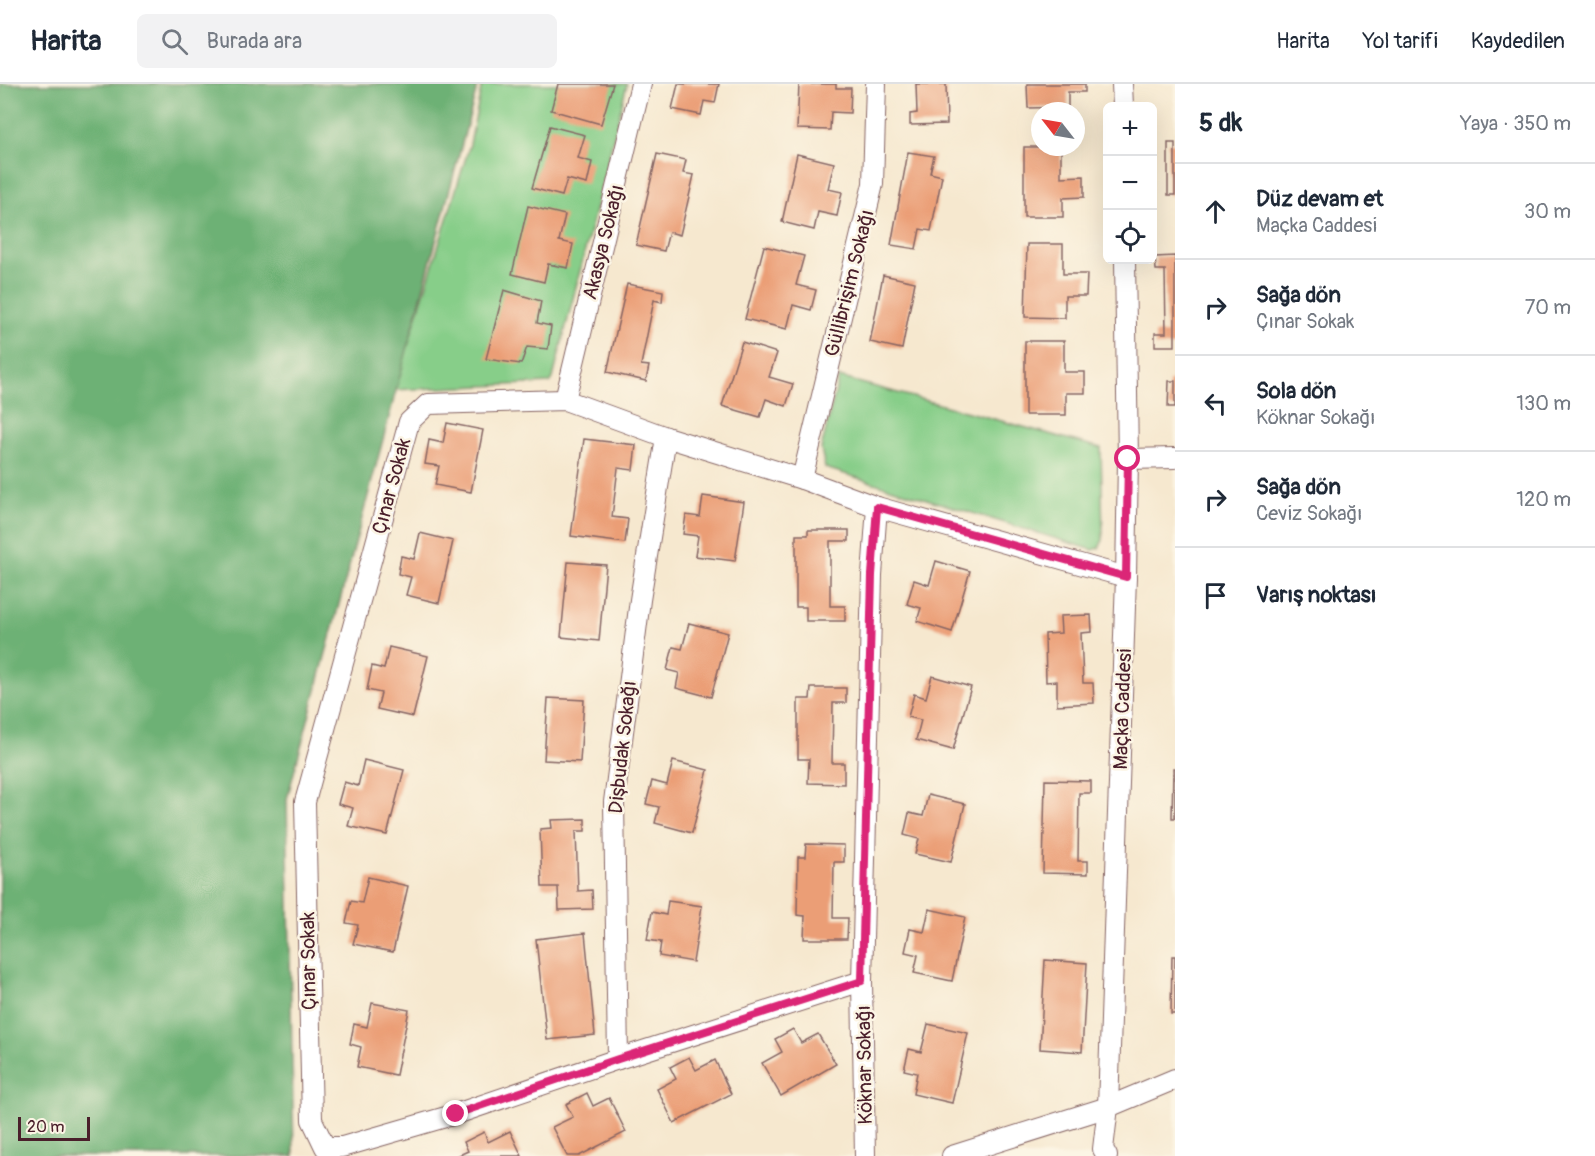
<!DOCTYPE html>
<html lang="tr">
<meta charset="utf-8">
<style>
body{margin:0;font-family:Pangolin,sans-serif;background:#f2f2f3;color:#1f2937}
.controls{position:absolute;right:18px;top:18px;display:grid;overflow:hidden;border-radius:9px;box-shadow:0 6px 24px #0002}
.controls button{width:54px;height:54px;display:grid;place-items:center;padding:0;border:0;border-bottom:2px solid #e0e1e3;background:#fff;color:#1f2937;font:30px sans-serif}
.compass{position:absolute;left:1031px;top:18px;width:54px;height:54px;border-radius:50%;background:#fff;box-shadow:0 6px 24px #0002;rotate:301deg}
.scale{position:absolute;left:18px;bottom:15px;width:72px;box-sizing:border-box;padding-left:6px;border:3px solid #4a1f2b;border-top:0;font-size:16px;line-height:21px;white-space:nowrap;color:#4a1f2b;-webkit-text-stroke:4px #fcf5e5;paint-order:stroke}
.stop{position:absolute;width:18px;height:18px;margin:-14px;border:4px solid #db2777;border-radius:50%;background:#fff}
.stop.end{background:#db2777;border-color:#fff;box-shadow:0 2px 6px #0008}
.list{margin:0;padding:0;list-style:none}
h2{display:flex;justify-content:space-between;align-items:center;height:78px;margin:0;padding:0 24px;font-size:26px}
h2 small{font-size:20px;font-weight:400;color:#747a83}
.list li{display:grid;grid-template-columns:39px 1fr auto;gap:18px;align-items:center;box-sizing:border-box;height:96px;padding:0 24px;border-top:2px solid #e0e1e3}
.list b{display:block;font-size:22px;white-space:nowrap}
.list p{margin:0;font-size:20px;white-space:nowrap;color:#747a83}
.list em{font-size:20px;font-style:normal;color:#747a83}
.icon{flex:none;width:33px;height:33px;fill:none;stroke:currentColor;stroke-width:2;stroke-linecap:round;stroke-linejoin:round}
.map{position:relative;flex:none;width:1175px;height:1072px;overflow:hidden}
header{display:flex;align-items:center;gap:36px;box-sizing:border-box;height:84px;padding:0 30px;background:#fff;border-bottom:2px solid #e0e1e3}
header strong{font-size:28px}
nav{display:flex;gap:33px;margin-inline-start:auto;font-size:21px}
.search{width:420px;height:54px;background:#f2f2f3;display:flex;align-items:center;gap:15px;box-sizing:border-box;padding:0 21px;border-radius:9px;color:#747a83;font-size:22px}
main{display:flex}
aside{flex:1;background:#fff}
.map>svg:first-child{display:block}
</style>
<header>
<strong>Harita</strong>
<div class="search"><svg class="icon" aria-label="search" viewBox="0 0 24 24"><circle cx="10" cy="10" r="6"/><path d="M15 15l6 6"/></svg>Burada ara</div>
<nav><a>Harita</a><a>Yol tarifi</a><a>Kaydedilen</a></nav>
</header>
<main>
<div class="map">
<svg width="1175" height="1072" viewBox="0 0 1175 1072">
<rect width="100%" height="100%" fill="#fcf5e5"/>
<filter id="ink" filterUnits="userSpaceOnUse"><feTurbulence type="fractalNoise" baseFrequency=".0167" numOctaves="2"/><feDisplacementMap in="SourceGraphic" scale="12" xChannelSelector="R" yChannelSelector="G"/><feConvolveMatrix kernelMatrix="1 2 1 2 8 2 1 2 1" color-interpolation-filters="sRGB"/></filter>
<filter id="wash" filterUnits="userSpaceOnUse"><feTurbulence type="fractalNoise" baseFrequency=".008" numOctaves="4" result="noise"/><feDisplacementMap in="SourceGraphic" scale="24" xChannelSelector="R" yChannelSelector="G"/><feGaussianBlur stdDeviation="1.35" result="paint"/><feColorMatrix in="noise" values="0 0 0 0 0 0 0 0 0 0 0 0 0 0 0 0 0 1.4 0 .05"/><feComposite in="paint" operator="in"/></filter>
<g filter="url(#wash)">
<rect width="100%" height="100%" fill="#f6e8cf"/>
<!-- green -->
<g fill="#87ce89" stroke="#68765a" stroke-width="1.5">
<polygon points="482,0 627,0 553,294 550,299 394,306 470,60"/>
<polygon points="839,293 1101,364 1103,456 1099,464 1093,466 825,384 821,365"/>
</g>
<!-- forest -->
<polygon fill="#6db175" stroke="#5c6850" stroke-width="1.5" points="0,0 478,0 287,715 294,1072 0,1072"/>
<g id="blocks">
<!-- building -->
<g fill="#eb9e76">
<polygon points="558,0 613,0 601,40 551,26"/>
<polygon points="678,0 719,0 715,19 704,17 701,31 672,25"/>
<polygon points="799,0 836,0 836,4 851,4 850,29 831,28 830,46 797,45"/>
<polygon points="916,0 946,0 947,40 910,41 910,30 917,29"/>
<polygon points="1027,0 1085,0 1085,8 1068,8 1068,23 1028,24"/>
<polygon points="550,42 585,51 578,74 592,78 587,100 567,95 562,112 532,104"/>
<rect x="1168" y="59" width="7" height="52"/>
<polygon points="1024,63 1061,63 1061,93 1084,92 1084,113 1063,114 1063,133 1024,133"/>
<polygon points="908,68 934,72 930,89 942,92 931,147 920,145 916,165 891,161"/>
<polygon points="657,70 686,76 683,89 694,91 680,151 669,148 664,167 636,161"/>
<polygon points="797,70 834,79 828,105 842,108 837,132 818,128 814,146 782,138"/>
<polygon points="528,122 565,131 559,157 573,160 568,184 548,180 544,198 512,190"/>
<polygon points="1027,160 1063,160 1063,190 1087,190 1086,212 1065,212 1065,234 1025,233"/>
<polygon points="764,162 804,172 796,201 816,206 811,226 793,221 787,245 745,235"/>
<polygon points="1175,172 1175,262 1155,262 1155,249 1166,249 1165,186 1156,186 1155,173"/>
<polygon points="883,191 915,198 902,265 870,258"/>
<polygon points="627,200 663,207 662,218 654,216 641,281 649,282 646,297 607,288"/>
<polygon points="504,206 541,217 537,239 551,242 548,265 527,263 521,280 486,275"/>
<polygon points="1025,257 1064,257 1064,288 1085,288 1085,309 1066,309 1066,331 1025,331"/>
<polygon points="742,258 777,269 769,293 793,300 786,322 766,315 760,333 722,322"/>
<polygon points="1169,297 1175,297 1175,323 1168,323"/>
<polygon points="447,339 483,346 471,408 435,401 439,382 425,380 429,356 443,359"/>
<polygon points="584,355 636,361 633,386 618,384 612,433 628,435 625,459 571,452"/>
<polygon points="703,412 744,418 735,477 695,472 698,452 683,450 686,431 700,433"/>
<polygon points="808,446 849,446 849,457 830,457 830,522 845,522 845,537 806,537 806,523 796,523 796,451 808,451"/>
<polygon points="420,449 453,457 439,519 406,511 411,493 398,490 401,472 414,475"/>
<polygon points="936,477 970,487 952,548 917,537 921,524 907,520 914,496 929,501"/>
<polygon points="568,478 606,481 599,557 561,553"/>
<polygon points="1091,531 1092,548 1081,549 1083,599 1093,599 1094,619 1057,621 1057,597 1046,598 1045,550 1061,549 1060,532"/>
<polygon points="689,539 728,549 711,613 676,604 679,589 667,586 673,563 682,565"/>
<polygon points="389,563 428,572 413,633 377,625 381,609 367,606 372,582 384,585"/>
<polygon points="932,592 971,603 953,666 916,656 921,636 908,633 914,610 926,614"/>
<polygon points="811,604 846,604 846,619 833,619 832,679 844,679 844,700 808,699 809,675 798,675 798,615 810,615"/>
<polygon points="548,614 584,616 580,678 544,676"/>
<polygon points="364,676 404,686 387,751 348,742 353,724 338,720 344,698 358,702"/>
<polygon points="673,677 708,686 692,749 655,739 659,723 646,720 652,697 667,701"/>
<polygon points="1173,684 1175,684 1175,734 1172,734"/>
<polygon points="1045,696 1091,697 1091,709 1079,709 1078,777 1088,777 1088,790 1043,789"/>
<polygon points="928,711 965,720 951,778 915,770 919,755 904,751 909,729 923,732"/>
<polygon points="585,735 585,747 576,747 578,807 592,806 593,825 559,826 558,803 542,803 540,745 552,744 551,736"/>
<polygon points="806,760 844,761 844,778 834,778 833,834 848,834 847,855 804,855 805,832 797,831 798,773 805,773"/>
<polygon points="368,793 408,802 393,868 353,860 358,841 346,839 351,817 362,819"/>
<polygon points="668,817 702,822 693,878 659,872 661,858 647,856 652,828 666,831"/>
<polygon points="929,825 965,833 952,897 914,889 918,871 905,868 910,845 924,848"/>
<polygon points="585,849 595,951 547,956 536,855"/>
<polygon points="1172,872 1175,872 1175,930 1171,930"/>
<polygon points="1045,876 1087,879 1082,968 1040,965"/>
<polygon points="372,919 409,926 396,991 357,983 361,963 350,960 354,940 367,943"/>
<polygon points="928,940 968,949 952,1019 913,1010 917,989 904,986 909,965 921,968"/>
<polygon points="793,945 801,959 818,950 836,980 781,1012 762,979 782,968 775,955"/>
<polygon points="689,973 696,986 715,976 731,1010 674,1039 657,1005 676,995 670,983"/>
<polygon points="587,1009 593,1022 609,1014 626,1048 579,1072 567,1072 552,1043 573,1033 566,1020"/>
<polygon points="510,1047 522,1072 457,1072 468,1067 464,1058 484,1048 488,1058"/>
</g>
</g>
</g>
<g filter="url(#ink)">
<use href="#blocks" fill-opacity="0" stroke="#866564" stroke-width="1.5"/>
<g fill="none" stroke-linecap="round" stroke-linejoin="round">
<!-- minor casing -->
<g stroke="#866564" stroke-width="22">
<g id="minor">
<polyline points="1122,0 1123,22"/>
<polyline points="565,316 641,0"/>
<polyline points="1128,375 1175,374"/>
<polyline points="802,395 873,100 876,0"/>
<polyline points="862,897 618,975 456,1030 342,1063 325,1063 312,1036 305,718 409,338 428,320 565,316 666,353 802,395 877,423 1126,493"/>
<polyline points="618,975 614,718 640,516 666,353"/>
<polyline points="865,1072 862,897 872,491 877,423"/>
<polyline points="952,1072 1108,1023 1175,995"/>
<polyline points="1107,1072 1103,1065 1108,1023 1126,493 1128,375 1125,176"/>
</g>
</g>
<!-- minor -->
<use href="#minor" stroke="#fff" stroke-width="20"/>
</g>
</g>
<g fill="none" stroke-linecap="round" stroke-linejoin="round" filter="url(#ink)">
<!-- route -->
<polyline stroke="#db2777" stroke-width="8" points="456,1030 618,975 862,897 872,491 877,423 1126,493 1128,375"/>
</g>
<g text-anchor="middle" stroke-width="5" stroke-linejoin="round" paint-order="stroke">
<!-- street labels -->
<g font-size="20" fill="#4a1f2b" stroke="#fcf5e5">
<text transform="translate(603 158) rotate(-76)" y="7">Akasya Sokağı</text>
<text transform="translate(849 199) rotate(-76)" y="7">Güllibrişim Sokağı</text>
<text transform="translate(391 402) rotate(-75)" y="7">Çınar Sokak</text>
<text transform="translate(1122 625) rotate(-88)" y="7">Maçka Caddesi</text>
<text transform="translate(622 663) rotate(-84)" y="7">Dişbudak Sokağı</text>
<text transform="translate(308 877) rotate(-91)" y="7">Çınar Sokak</text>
<text transform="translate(864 981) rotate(-91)" y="7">Köknar Sokağı</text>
</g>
</g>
</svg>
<div class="controls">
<button>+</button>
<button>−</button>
<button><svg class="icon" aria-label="locate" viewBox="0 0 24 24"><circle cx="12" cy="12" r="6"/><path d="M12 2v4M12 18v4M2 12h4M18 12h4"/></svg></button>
</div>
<svg class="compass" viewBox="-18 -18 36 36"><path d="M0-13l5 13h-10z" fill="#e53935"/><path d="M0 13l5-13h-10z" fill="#747a83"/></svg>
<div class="scale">20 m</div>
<div class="stop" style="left:1128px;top:375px"></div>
<div class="stop end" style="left:456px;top:1030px"></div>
</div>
<aside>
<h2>5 dk<small>Yaya · 350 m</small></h2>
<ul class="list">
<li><svg class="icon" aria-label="ahead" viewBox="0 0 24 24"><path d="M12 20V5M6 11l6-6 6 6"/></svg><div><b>Düz devam et</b><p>Maçka Caddesi</p></div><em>30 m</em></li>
<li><svg class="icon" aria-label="right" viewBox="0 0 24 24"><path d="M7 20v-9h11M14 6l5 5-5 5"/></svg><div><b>Sağa dön</b><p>Çınar Sokak</p></div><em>70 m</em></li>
<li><svg class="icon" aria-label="left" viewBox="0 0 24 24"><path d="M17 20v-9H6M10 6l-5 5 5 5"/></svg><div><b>Sola dön</b><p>Köknar Sokağı</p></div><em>130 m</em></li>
<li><svg class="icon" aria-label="right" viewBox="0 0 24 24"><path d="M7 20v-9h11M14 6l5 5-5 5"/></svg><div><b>Sağa dön</b><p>Ceviz Sokağı</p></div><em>120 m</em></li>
<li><svg class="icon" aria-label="arrive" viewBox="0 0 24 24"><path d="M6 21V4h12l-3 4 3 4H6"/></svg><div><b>Varış noktası</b></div></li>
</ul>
</aside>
</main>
